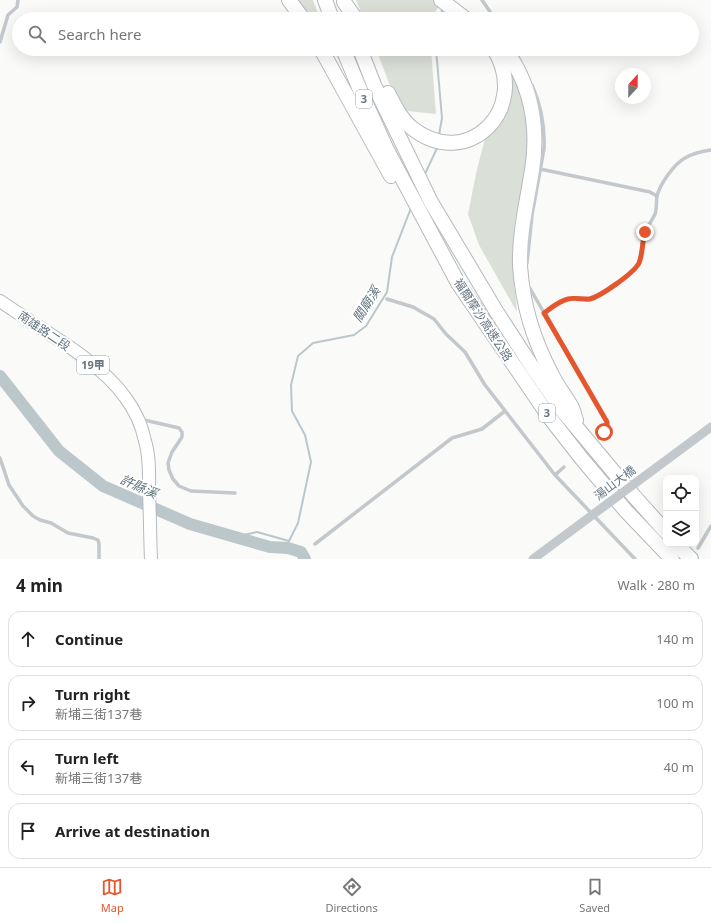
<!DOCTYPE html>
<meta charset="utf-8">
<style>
body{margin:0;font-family:"Noto Sans","Noto Sans TC",sans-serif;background:#f6f6f6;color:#222}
.controls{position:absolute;right:12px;bottom:12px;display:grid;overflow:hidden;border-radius:8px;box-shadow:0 4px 16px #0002}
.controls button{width:36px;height:36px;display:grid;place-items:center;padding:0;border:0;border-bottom:1px solid #e0e0e0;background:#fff;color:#222;font:20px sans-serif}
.compass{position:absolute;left:615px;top:68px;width:36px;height:36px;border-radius:50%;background:#fff;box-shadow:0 4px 16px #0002;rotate:22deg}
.stop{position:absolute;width:12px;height:12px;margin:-9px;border:3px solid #e4572e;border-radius:50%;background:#fff}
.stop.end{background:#e4572e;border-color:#fff;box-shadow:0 1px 4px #0008}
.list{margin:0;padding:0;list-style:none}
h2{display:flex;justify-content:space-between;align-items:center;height:52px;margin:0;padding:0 16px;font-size:17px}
h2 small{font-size:13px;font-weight:400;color:#767676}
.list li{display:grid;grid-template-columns:26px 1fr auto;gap:12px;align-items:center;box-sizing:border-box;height:56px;margin:0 8px 8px;padding:0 8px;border:1px solid #e0e0e0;border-radius:12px}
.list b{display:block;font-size:15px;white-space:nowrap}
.list p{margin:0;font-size:13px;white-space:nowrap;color:#767676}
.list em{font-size:13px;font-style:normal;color:#767676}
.icon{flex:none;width:22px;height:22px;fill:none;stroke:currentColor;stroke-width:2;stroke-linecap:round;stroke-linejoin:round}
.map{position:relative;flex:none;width:711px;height:559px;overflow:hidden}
.search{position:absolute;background:#fff;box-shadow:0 4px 16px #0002;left:12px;right:12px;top:12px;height:44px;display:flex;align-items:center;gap:10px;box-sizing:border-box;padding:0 14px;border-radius:22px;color:#767676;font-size:15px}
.sheet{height:308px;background:#fff}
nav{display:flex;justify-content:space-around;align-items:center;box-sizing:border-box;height:56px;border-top:1px solid #e0e0e0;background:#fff;font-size:11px;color:#767676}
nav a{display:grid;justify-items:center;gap:2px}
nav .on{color:#e4572e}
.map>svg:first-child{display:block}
</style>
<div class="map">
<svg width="711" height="559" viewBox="0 0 711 559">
<rect width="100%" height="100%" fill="#fafaf8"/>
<!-- green -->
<g fill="#dadfd7">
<polygon points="297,0 313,0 320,19 309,19"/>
<polygon points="356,0 433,0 440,5 435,12 433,19 364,19"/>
<polygon points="376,49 431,49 436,114 407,111 389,83"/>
<polygon points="510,64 527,113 528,139 526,169 515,220 512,260 517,312 479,245 468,214 477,169 485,139 501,115"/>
</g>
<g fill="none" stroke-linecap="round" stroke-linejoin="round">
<!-- stream -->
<g stroke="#bbc7cb" stroke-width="2">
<polyline points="438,19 443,9"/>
<polyline points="436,49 442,118 439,135"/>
<polyline points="424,176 438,146"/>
<polyline points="234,537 257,532 289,541 298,523 311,462 305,435 292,411 291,385 298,356 313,343 354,335 366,326 387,292 392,257 411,208"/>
</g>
<!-- river -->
<polyline stroke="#bbc7cb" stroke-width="12" points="0,376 59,451 103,486 190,524 270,547 288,548 301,552 305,559"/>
<!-- primary casing -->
<g stroke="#b5babe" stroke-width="14">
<path id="primary" d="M 0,301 C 38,328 98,359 125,397 C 134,409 142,426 145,441 C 150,457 149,475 149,492 C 150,514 150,537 151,559"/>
</g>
<!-- motorway casing -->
<g stroke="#b4b9bd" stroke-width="16">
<g id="motorway">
<polyline points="289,0 303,19"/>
<polyline points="325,0 332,19"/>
<polyline points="441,0 466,19"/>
<polyline points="344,2 356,19"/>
<polyline points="321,49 391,176"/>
<polyline points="343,49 363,97 386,148 458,283 550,418 582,459 626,511 672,559"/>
<polyline points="360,49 374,85 431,202 496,311 531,365 562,410 633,495 666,532"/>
<path d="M 504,49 C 531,82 539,128 532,170 C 527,202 519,233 520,266 C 523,306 533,339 552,375 C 557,386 565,395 571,406 C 574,410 574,416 576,420"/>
<path d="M 388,93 C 394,105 401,119 412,128 C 467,172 531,109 494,49"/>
<polyline points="676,544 691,559"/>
</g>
</g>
<!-- service -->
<g stroke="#c3c8cc" stroke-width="3.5">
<polyline points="482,0 495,19"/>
<polyline points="0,42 8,15 17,7 18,0"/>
<polyline points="514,49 524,68"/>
<polyline points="540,169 650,192 657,196"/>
<path d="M 527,263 L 532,215 L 544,149 C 545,127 541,105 532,85"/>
<polyline points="528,285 607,422 607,426 599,438"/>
<polyline points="387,299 413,307 434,319 446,334 465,352 485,385 555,475 635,559"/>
<path d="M 544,313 C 551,308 559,301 567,299 C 576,297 585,300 594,297 C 604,294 627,278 634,270 C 643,260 641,251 643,239 C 644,230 651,223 655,214 C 657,209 656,202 657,196 C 660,184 674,164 685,158 C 692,154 703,151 711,150"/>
<polyline points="140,419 179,428 182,432 182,437 172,452 168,463 169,470 173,479 179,486 191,491 235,493"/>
<polyline points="0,458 9,485 23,506 33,516 40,520 51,523 68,533 93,538 98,540 99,544 99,559"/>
<polyline points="555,475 564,467"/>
<polyline points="315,544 452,438 482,429 505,411"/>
<polyline points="698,548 711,526"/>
</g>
<!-- primary -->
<use href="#primary" stroke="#fff" stroke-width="12"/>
<!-- motorway -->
<use href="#motorway" stroke="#fff" stroke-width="14"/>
<!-- tertiary-bridge -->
<polyline stroke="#c3c8cc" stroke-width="9" points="533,559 711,427"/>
</g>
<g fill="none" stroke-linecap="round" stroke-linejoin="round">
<!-- route -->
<path stroke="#e4572e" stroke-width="5" d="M 604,432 L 607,426 L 607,422 L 544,313 C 551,308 559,301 568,299 C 575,297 583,300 590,299 C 601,296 634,273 639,263 C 643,253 642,242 645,232"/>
</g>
<g text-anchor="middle" stroke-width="4" stroke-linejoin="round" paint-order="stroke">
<!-- shield labels -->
<g fill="#fff" stroke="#939fa8" stroke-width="1">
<rect x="356" y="90" width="16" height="18" rx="3"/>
<rect x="77" y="356" width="32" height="18" rx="3"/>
<rect x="539" y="404" width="16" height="18" rx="3"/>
</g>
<g font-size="11" font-weight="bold" fill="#657683">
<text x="364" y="103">3</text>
<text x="93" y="369">19甲</text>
<text x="547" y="417">3</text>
</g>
<!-- street labels -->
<g font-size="12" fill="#657683" stroke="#fff">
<text transform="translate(483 320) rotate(57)" y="4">福爾摩沙高速公路</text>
<text transform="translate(44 331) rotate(34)" y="4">南雄路二段</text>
<text transform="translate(615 483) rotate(-37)" y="4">湯山大橋</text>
</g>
<!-- water labels -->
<g font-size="13" font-style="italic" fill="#60757c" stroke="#fff">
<text transform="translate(366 304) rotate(-58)" y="5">關廟溪</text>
<text transform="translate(139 486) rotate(24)" y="5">許縣溪</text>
</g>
</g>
</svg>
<div class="controls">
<button><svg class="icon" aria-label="locate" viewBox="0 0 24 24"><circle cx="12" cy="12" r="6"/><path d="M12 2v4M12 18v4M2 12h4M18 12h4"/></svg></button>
<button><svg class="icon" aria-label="layers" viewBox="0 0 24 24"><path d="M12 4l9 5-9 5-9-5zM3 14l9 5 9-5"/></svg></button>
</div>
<svg class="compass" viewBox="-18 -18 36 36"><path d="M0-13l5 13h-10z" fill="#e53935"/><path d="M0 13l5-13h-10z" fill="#767676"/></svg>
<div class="stop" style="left:604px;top:432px"></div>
<div class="stop end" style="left:645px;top:232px"></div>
<div class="search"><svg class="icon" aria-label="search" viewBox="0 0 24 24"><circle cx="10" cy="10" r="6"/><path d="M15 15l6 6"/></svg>Search here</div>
</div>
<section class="sheet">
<h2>4 min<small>Walk · 280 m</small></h2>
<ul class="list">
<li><svg class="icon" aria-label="ahead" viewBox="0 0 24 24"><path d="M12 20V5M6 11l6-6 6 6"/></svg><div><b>Continue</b></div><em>140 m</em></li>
<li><svg class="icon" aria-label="right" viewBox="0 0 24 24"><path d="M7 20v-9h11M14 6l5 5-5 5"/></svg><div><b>Turn right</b><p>新埔三街137巷</p></div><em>100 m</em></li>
<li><svg class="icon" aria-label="left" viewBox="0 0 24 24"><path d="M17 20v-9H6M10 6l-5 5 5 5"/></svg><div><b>Turn left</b><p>新埔三街137巷</p></div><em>40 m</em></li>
<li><svg class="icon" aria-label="arrive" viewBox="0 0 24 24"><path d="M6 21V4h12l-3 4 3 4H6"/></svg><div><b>Arrive at destination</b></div></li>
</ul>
</section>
<nav>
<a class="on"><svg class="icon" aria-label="map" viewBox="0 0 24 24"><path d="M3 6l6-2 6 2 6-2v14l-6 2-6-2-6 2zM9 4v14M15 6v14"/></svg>Map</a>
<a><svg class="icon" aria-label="directions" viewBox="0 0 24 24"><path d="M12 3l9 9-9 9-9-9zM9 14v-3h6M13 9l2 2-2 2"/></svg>Directions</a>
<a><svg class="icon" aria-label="saved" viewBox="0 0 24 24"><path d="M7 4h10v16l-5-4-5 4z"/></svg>Saved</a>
</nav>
